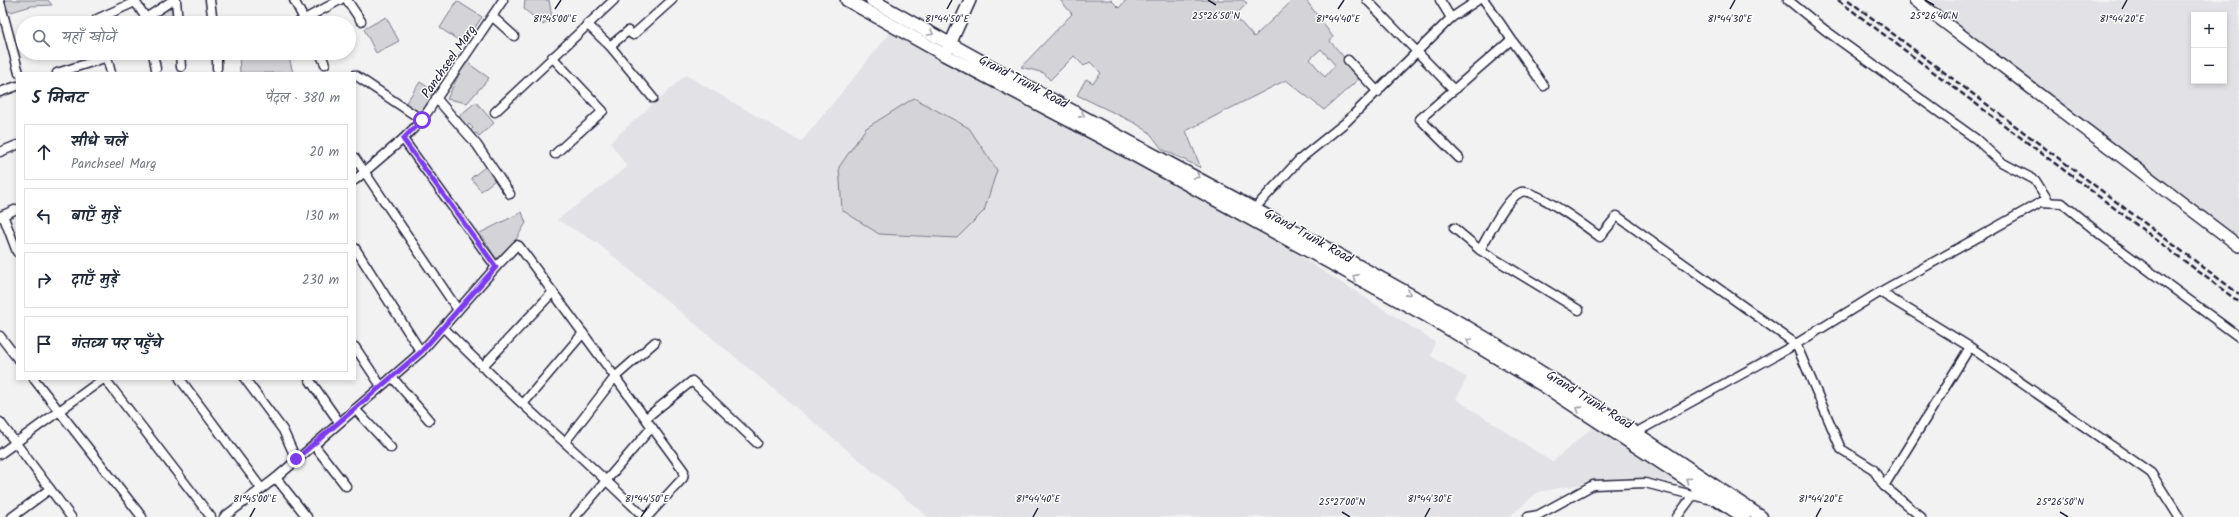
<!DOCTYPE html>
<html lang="hi">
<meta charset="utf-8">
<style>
body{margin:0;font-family:Kalam,"Playpen Sans Deva",sans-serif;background:#f2f2f3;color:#1f2937}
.controls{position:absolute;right:12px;top:12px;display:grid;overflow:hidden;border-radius:0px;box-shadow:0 2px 6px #0003}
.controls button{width:36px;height:36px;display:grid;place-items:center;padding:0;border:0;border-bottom:1px solid #e0e1e3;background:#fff;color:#1f2937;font:20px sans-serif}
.stop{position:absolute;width:12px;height:12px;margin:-9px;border:3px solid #7c3aed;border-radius:50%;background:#fff}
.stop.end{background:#7c3aed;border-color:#fff;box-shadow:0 1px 4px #0008}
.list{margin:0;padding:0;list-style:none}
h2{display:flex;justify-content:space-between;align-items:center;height:52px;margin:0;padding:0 16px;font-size:17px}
h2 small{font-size:13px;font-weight:400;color:#747a83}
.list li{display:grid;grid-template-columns:26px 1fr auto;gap:12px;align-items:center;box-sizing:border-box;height:56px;margin:0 8px 8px;padding:0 8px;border:1px solid #e0e1e3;border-radius:0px}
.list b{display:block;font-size:15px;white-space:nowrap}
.list p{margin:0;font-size:13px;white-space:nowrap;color:#747a83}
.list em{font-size:13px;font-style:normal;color:#747a83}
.icon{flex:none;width:22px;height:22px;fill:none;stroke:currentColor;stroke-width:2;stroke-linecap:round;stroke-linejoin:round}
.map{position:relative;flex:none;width:2239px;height:517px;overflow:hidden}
.search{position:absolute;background:#fff;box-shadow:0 2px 6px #0003;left:16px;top:16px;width:340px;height:44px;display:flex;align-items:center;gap:10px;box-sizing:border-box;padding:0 14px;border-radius:22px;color:#747a83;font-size:15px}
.panel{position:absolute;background:#fff;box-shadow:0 2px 6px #0003;left:16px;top:72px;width:340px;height:308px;border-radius:0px}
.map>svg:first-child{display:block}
</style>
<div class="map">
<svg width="2239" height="517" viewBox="0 0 2239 517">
<rect width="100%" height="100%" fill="#f2f2f3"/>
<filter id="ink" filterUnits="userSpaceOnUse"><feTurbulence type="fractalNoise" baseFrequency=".025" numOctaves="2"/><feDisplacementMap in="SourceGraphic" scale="8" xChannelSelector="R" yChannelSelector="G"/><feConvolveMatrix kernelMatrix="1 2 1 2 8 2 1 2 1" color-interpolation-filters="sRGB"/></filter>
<g filter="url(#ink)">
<!-- built -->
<g fill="#e2e2e6" fill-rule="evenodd">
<path d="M 1925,0 L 2239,0 L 2239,240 L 2030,78 ZM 2194,15 L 2224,15 L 2224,81 L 2194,81 Z"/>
<polygon points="891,32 1265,234 1435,342 1431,356 1467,378 1456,399 1552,462 1593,427 1685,483 1621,477 1538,492 1509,517 928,517 596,242 557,220 627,167 610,142 686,75 801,142"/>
</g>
<!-- green -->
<g fill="#d3d3d8" stroke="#7a7a8a" fill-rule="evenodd">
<polygon points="0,0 48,0 52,5 31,6 11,12 5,10"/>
<polygon points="174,0 178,23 165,23 163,10"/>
<polygon points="525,0 549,0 552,18 543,25 524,9"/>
<path d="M 1060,0 L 1111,0 L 1119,8 L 1126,0 L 1243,0 L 1247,3 L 1235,16 L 1254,37 L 1293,0 L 1306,0 L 1333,37 L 1330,41 L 1361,77 L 1324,110 L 1286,80 L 1186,131 L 1201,168 L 1162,149 L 1149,132 L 1135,123 L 1077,95 L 1086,79 L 1093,83 L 1101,73 L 1090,62 L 1084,66 L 1074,56 L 1050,80 L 1044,73 L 1021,67 L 1072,14 ZM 1321,49 L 1335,65 L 1325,77 L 1310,59 Z"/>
<polygon points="457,1 482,17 464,44 440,28"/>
<polygon points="386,17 399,41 376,53 364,29"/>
<polygon points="239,53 288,53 293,73 240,73"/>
<polygon points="465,61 489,78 467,103 447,99"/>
<polygon points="420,82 435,92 420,115 405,104"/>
<polygon points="914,98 969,128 997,170 984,211 957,238 879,234 842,210 839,167 866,128"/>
<polygon points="476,102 494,123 479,136 476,133 473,135 470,131 473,128 469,124 465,128 459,116"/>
<polygon points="489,164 499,177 481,191 471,178"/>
<polygon points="522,212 526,223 500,265 480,233"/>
</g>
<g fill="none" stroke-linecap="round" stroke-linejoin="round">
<!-- minor casing -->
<g stroke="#22223b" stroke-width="11">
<g id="minor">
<polyline points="134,0 146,18 147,23"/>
<polyline points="176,0 178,23"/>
<polyline points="210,0 213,23"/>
<polyline points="294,0 306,23"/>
<polyline points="347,0 361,21"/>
<polyline points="1367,0 1454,90"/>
<polyline points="1440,0 1451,18"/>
<polyline points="1484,0 1544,86"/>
<polyline points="1788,0 1825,30 1976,139 2001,162 2035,180 2049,202"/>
<polyline points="0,2 19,73"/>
<polyline points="493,17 514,36"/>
<polyline points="146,18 173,0"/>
<polyline points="98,23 97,19 135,2"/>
<polyline points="297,23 340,0"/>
<polyline points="587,24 610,46 653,98"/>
<polyline points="610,46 628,31 633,35 672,0"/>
<polyline points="106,53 111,73"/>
<polyline points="153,53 156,69"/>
<polyline points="180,53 181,67"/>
<polyline points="217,53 217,68"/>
<polyline points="320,53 325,64"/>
<polyline points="552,57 603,111 555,154"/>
<polyline points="1348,60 1378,92"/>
<polyline points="57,73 108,57"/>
<polyline points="355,75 422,120"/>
<polyline points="0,92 17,86"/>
<polyline points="436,98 477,145 510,194"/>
<polyline points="495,112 614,0"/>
<polyline points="0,152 17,145"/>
<polyline points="355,158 458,310"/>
<polyline points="1459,158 1420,119 1511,40"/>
<polyline points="355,180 403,139 422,120 503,0"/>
<polyline points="1255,208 1299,160 1346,122 1451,18 1478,0"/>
<polyline points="3,215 17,209"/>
<polyline points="0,217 3,215 17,252"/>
<polyline points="1454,228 1480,250 1579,310"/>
<polyline points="355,248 421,352"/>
<path d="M 1480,250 C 1489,235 1505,199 1521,192 C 1533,187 1588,228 1600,237 L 1617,216 L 1796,344 L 1841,449 L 1873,469 L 1884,486 L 1921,517"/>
<polyline points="496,267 517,245 519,246 684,471 683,478 647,517"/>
<polyline points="1880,292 1970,347 2151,473 2179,517"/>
<path d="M 444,328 C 507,394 579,452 644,517"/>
<polyline points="0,336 17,358"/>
<polyline points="355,347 381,386"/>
<polyline points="482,367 553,292"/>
<polyline points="392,377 429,420"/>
<polyline points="34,379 142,517"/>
<polyline points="105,379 211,517"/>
<polyline points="180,379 261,488"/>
<polyline points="245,379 283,430 296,459"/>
<polyline points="309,379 339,422"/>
<polyline points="523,404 583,333"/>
<polyline points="355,409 391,448"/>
<polyline points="646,418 692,381 757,443"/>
<polyline points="0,422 71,517"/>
<polyline points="1635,433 1796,344 1880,292 2041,202 2062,203 2102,236 2239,337"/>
<polyline points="565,442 615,377 655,342"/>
<polyline points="314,445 346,486"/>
<polyline points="0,454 103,379"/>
<polyline points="276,478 307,517"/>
<polyline points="1884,486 1970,347"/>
<polyline points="12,517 50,489"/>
<polyline points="224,517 276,478 421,352 496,267 403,139"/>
<polyline points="575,517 652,427"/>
<polyline points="1528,517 1538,515 1593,485 1645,483 1712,500"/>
<polyline points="1677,517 1694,494"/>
</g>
</g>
<!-- major casing -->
<g stroke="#22223b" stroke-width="14">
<g id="major">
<polyline points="1915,0 2239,246"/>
<polyline points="947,51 970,0"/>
</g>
</g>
<!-- highway casing -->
<g stroke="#22223b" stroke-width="15">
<g id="highway">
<polyline points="847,0 945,55 1114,144 1429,317 1541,384 1744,517"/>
<path d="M 872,0 C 1052,103 1236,197 1416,298 C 1535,364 1648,441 1761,517"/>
</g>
</g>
<!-- minor -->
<use href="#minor" stroke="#fff" stroke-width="8"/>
<!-- major -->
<use href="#major" stroke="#fff" stroke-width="11"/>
<!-- highway -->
<use href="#highway" stroke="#fff" stroke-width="12"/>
<!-- rail -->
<g stroke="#22223b" stroke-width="2.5" stroke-dasharray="6 3" stroke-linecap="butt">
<polyline points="1838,0 2239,302"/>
<polyline points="1848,0 2239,294"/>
</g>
</g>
<!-- one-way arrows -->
<defs><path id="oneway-chevron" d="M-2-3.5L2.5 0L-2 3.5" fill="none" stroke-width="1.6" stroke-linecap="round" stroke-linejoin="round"/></defs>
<g stroke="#9c9ca7">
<use href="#oneway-chevron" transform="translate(931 33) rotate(30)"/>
<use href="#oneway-chevron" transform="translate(1082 115) rotate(28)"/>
<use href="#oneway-chevron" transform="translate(1197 176) rotate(28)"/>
<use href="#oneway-chevron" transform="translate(1355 277) rotate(-151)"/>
<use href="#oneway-chevron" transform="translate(1408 293) rotate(28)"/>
<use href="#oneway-chevron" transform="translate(1469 341) rotate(-149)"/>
<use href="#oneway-chevron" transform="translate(1579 409) rotate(-147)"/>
<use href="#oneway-chevron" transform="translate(1688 480) rotate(-146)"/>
</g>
</g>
<g fill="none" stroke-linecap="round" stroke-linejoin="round" filter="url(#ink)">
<!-- route -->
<polyline stroke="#7c3aed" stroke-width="5" points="296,459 421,352 496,267 403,139 422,120"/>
</g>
<!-- ticks -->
<path fill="none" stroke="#22223b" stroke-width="1.5" d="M 1208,0 L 1216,5M 1925,0 L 1934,5M 555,9 L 561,0M 947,9 L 952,0M 1338,9 L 1344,0M 1730,9 L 1735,0M 2122,9 L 2127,0M 1342,512 L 1350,517M 2060,512 L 2068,517M 250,517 L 255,508M 641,517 L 647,508M 1033,517 L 1038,508M 1425,517 L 1430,508M 1816,517 L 1821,508"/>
<g text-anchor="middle" stroke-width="3" stroke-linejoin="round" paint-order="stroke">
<!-- street labels -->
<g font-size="13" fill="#22223b" stroke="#fff">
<text transform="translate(448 61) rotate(-55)" y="5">Panchseel Marg</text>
<text transform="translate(1024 81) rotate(28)" y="5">Grand Trunk Road</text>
<text transform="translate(1309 235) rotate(29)" y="5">Grand Trunk Road</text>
<text transform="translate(1590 399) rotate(32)" y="5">Grand Trunk Road</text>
</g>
</g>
<g font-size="10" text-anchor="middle" fill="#22223b" stroke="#fff" stroke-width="3" stroke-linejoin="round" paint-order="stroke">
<text x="1216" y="19">25°26'50"N</text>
<text x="1934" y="19">25°26'40"N</text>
<text x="555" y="22">81°45'00"E</text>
<text x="947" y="22">81°44'50"E</text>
<text x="1338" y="22">81°44'40"E</text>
<text x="1730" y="22">81°44'30"E</text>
<text x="2122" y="22">81°44'20"E</text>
<text x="255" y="502">81°45'00"E</text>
<text x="647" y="502">81°44'50"E</text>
<text x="1038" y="502">81°44'40"E</text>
<text x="1430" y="502">81°44'30"E</text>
<text x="1821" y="502">81°44'20"E</text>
<text x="1342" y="505">25°27'00"N</text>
<text x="2060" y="505">25°26'50"N</text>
</g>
</svg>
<div class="controls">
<button>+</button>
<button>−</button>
</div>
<div class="stop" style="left:422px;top:120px"></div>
<div class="stop end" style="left:296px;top:459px"></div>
<div class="search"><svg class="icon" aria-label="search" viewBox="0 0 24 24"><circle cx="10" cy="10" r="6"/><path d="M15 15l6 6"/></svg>यहाँ खोजें</div>
<section class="panel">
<h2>5 मिनट<small>पैदल · 380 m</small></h2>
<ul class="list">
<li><svg class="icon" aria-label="ahead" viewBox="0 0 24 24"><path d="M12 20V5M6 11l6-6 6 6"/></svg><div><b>सीधे चलें</b><p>Panchseel Marg</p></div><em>20 m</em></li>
<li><svg class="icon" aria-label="left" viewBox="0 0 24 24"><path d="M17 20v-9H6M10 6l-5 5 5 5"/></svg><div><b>बाएँ मुड़ें</b></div><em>130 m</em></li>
<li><svg class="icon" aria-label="right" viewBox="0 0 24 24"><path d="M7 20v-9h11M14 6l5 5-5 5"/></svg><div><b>दाएँ मुड़ें</b></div><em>230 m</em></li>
<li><svg class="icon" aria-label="arrive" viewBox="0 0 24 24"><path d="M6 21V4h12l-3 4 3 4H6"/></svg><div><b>गंतव्य पर पहुँचे</b></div></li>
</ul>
</section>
</div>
